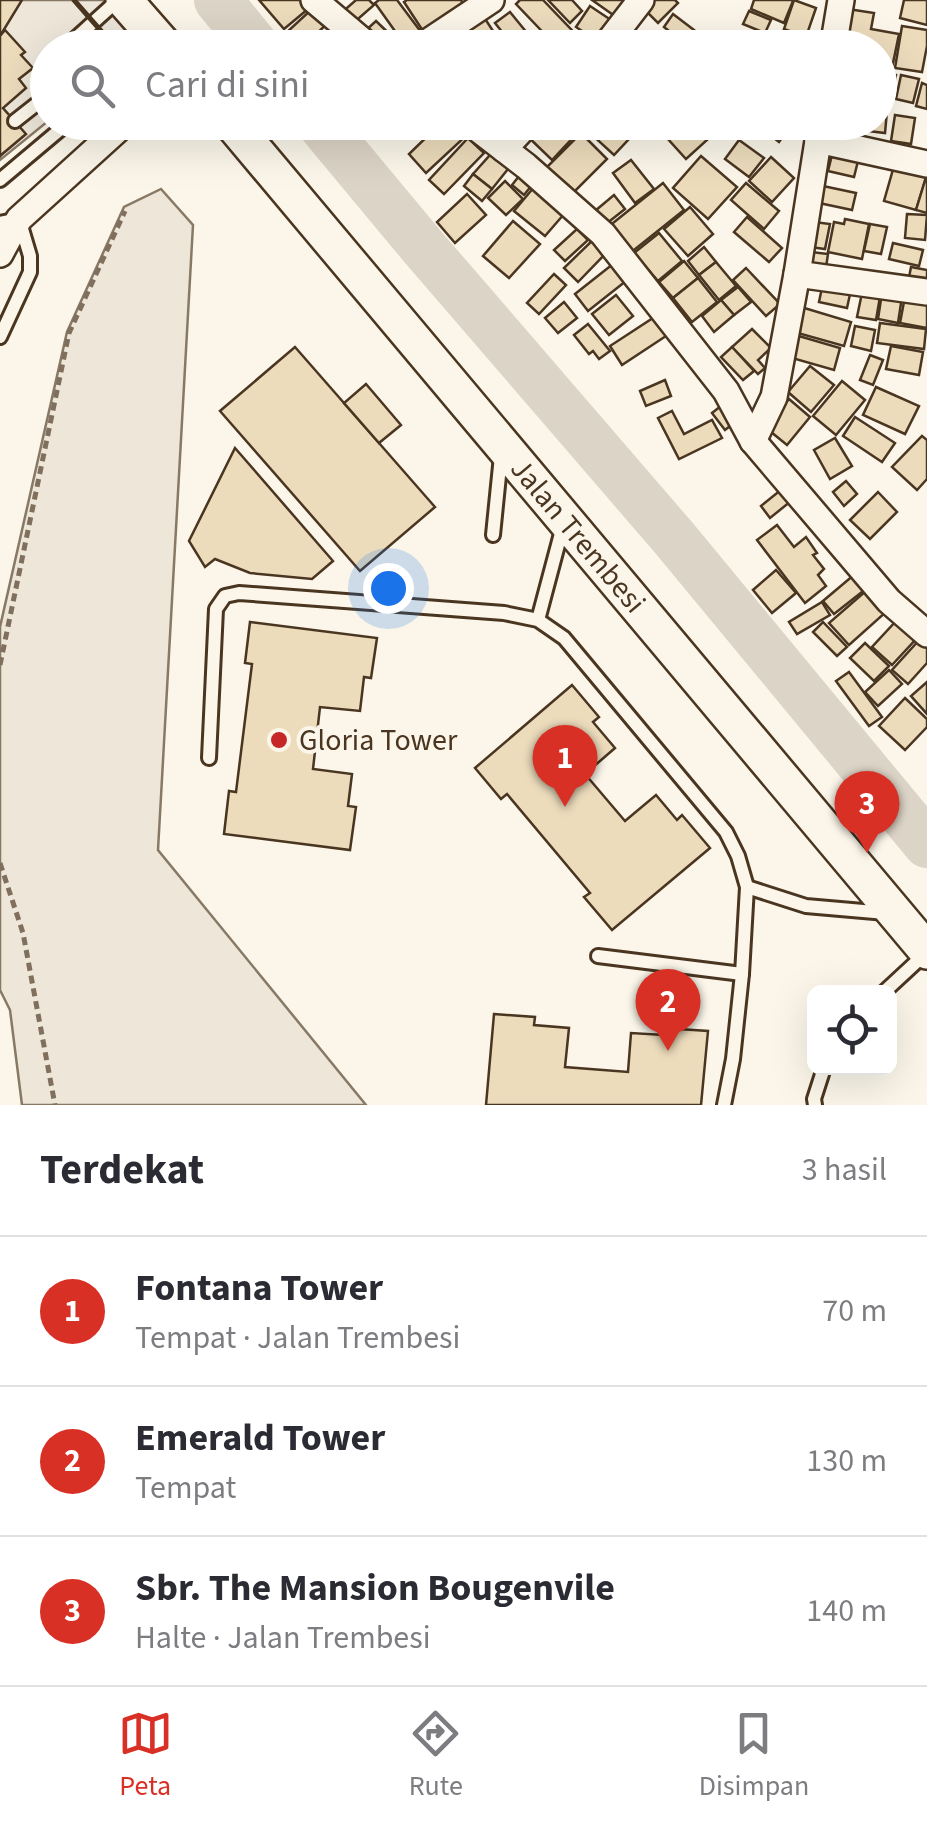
<!DOCTYPE html>
<html lang="id">
<meta charset="utf-8">
<style>
body{margin:0;font-family:"Source Sans 3",sans-serif;background:#f7f7f7;color:#2b2b33}
.controls{position:absolute;right:30px;bottom:30px;display:grid;overflow:hidden;border-radius:15px;box-shadow:0 10px 40px #0002}
.controls button{width:90px;height:90px;display:grid;place-items:center;padding:0;border:0;border-bottom:2px solid #e1e1e2;background:#fff;color:#2b2b33;font:50px sans-serif}
.you{position:absolute;left:388px;top:588px;width:35px;height:35px;margin:-25px;border:8px solid #fff;border-radius:50%;background:#1a73e8;box-shadow:0 0 0 15px #1a73e833}
.badge{display:grid;place-items:center;width:65px;height:65px;border-radius:50%;background:#d93025;color:#fff;font-size:32px;font-weight:700}
.pin{position:absolute;translate:-50% -82px;filter:drop-shadow(0 2px 5px #0008)}
.pin::after{content:'';position:absolute;top:52px;width:35px;height:30px;background:inherit;clip-path:polygon(0 0,100% 0,50% 100%)}
.list{margin:0;padding:0;list-style:none}
h2{display:flex;justify-content:space-between;align-items:center;height:130px;margin:0;padding:0 40px;font-size:42px}
h2 small{font-size:32px;font-weight:400;color:#7c7c81}
.list li{display:grid;grid-template-columns:65px 1fr auto;gap:30px;align-items:center;box-sizing:border-box;height:150px;padding:0 40px;border-top:2px solid #e1e1e2}
.list b{display:block;font-size:38px;white-space:nowrap}
.list p{margin:0;font-size:32px;white-space:nowrap;color:#7c7c81}
.list em{font-size:32px;font-style:normal;color:#7c7c81}
.icon{flex:none;width:55px;height:55px;fill:none;stroke:currentColor;stroke-width:2;stroke-linecap:round;stroke-linejoin:round}
.map{position:relative;flex:none;width:927px;height:1105px;overflow:hidden}
.search{position:absolute;background:#fff;box-shadow:0 10px 40px #0002;left:30px;right:30px;top:30px;height:110px;display:flex;align-items:center;gap:25px;box-sizing:border-box;padding:0 35px;border-radius:55px;color:#7c7c81;font-size:38px}
.sheet{height:580px;background:#fff}
nav{display:flex;justify-content:space-around;align-items:center;box-sizing:border-box;height:140px;border-top:2px solid #e1e1e2;background:#fff;font-size:28px;color:#7c7c81}
nav a{display:grid;justify-items:center;gap:5px}
nav .on{color:#d93025}
.map>svg:first-child{display:block}
</style>
<div class="map">
<svg width="927" height="1105" viewBox="0 0 927 1105">
<rect width="100%" height="100%" fill="#fbf6e9"/>
<!-- green -->
<g fill="#ede6d9" stroke="#887966" stroke-width="2.5">
<polygon points="0,0 125,0 155,36 141,47 48,48 47,122 0,160"/>
<polygon points="161,189 193,225 158,850 366,1105 22,1105 10,1010 0,990 0,627 67,332 124,207"/>
</g>
<g fill="none" stroke-linecap="round" stroke-linejoin="round">
<!-- river -->
<g stroke="#dcd4c6" stroke-width="48">
<polyline points="218,0 257,48"/>
<polyline points="319,122 423,247 674,538 927,844"/>
</g>
</g>
<!-- building -->
<g fill="#ecdcbc" stroke="#4a3520" stroke-width="2.5">
<polygon points="0,0 22,0 0,36"/>
<polygon points="259,0 300,0 308,9 284,29"/>
<polygon points="356,0 369,0 374,5 351,25 340,14"/>
<polygon points="379,0 397,0 424,36 407,48 375,3"/>
<polygon points="407,0 461,0 466,8 425,34 404,2"/>
<polygon points="520,0 543,0 587,46 558,48 516,4"/>
<polygon points="548,0 572,0 582,11 570,23"/>
<polygon points="592,0 633,0 619,19"/>
<polygon points="653,0 675,0 678,3 658,23 644,9"/>
<polygon points="754,0 791,0 793,1 784,23 751,9"/>
<polygon points="794,0 816,8 806,37 784,29"/>
<polygon points="904,0 927,0 927,25 900,18"/>
<polygon points="590,6 611,20 597,41 576,27"/>
<polygon points="313,8 327,24 301,48 287,32"/>
<polygon points="848,9 874,13 871,29 899,34 892,68 880,66 880,48 841,48"/>
<polygon points="480,11 495,34 472,48 449,48 441,36"/>
<polygon points="749,11 771,20 765,33 743,24"/>
<polygon points="510,12 532,39 521,48 515,48 495,23"/>
<polygon points="673,14 694,30 684,43 664,27"/>
<polygon points="376,21 404,48 379,48 364,32"/>
<polygon points="334,25 349,38 340,48 313,48"/>
<polygon points="627,25 651,48 622,48 613,40"/>
<polygon points="902,26 927,30 927,46 922,72 895,68"/>
<polygon points="5,30 25,52 21,55 33,68 19,79 26,88 3,108 26,134 0,156 0,36"/>
<polygon points="777,32 787,35 783,48 772,48"/>
<polygon points="666,37 678,48 655,48"/>
<polygon points="788,40 809,46 808,48 786,48"/>
<polygon points="880,72 896,75 892,98 880,96"/>
<polygon points="901,75 919,79 913,103 896,99"/>
<polygon points="922,83 927,85 927,109 916,106"/>
<polygon points="880,110 887,111 885,133 843,128 843,122 880,122"/>
<polygon points="895,115 915,118 911,144 891,141"/>
<polygon points="383,122 415,122 398,138"/>
<polygon points="442,122 457,122 468,134 426,173 409,154"/>
<polygon points="533,122 575,122 581,129 552,160 523,132"/>
<polygon points="600,122 640,122 642,125 614,155 590,133"/>
<polygon points="664,122 715,122 702,135 707,140 686,159 658,128"/>
<polygon points="779,122 789,128 779,142 770,135"/>
<polygon points="581,133 607,159 573,193 547,167"/>
<polygon points="468,138 484,153 444,194 429,180"/>
<polygon points="739,140 764,158 749,177 725,159"/>
<polygon points="834,147 860,153 854,177 828,171"/>
<polygon points="490,155 508,169 492,189 473,174"/>
<polygon points="701,156 737,187 708,219 673,188"/>
<polygon points="771,157 794,178 772,202 749,181"/>
<polygon points="896,159 927,174 916,210 884,201"/>
<polygon points="631,160 654,189 635,203 613,173"/>
<polygon points="523,171 536,180 524,195 512,185"/>
<polygon points="473,174 492,189 482,201 464,186"/>
<polygon points="927,174 927,213 916,210"/>
<polygon points="540,180 571,206 545,236 514,211"/>
<polygon points="505,181 523,199 506,215 488,198"/>
<polygon points="663,183 684,210 629,254 608,227"/>
<polygon points="746,183 779,211 764,229 731,200"/>
<polygon points="823,186 856,193 852,210 819,203"/>
<polygon points="467,194 486,215 455,243 437,222"/>
<polygon points="614,195 625,209 606,224 595,211"/>
<polygon points="690,207 713,234 688,256 664,229"/>
<polygon points="907,214 927,215 925,240 905,238"/>
<polygon points="747,217 782,248 769,262 734,232"/>
<polygon points="845,219 869,224 862,259 828,252 834,222 844,224"/>
<polygon points="513,221 540,244 509,278 483,256"/>
<polygon points="814,222 830,224 825,249 810,247"/>
<polygon points="870,224 887,227 881,254 864,251"/>
<polygon points="577,229 588,240 565,261 554,250"/>
<polygon points="659,233 682,261 658,281 634,253"/>
<polygon points="597,236 610,249 578,282 564,268"/>
<polygon points="893,243 923,250 919,266 889,259"/>
<polygon points="704,247 716,262 699,275 688,261"/>
<polygon points="803,251 828,254 825,274 801,271"/>
<polygon points="618,260 631,277 588,311 575,294"/>
<polygon points="684,261 698,278 673,298 659,282"/>
<polygon points="716,262 736,286 719,300 699,275"/>
<polygon points="911,267 927,270 927,287 907,288"/>
<polygon points="746,268 780,304 766,316 733,280"/>
<polygon points="554,274 566,285 539,314 527,303"/>
<polygon points="698,278 717,302 692,322 673,298"/>
<polygon points="824,278 852,285 847,308 819,302"/>
<polygon points="883,286 903,290 898,323 878,319"/>
<polygon points="738,287 751,302 734,315 721,300"/>
<polygon points="863,288 881,291 876,320 857,317"/>
<polygon points="906,291 927,294 927,328 900,323"/>
<polygon points="616,295 633,316 609,335 592,314"/>
<polygon points="721,300 734,315 714,332 702,316"/>
<polygon points="564,302 577,318 558,333 545,318"/>
<polygon points="801,307 851,322 844,346 794,332"/>
<polygon points="653,318 666,336 622,365 610,346"/>
<polygon points="880,323 926,329 924,349 877,343"/>
<polygon points="588,324 610,351 599,359 593,351 589,354 574,335"/>
<polygon points="855,326 875,330 871,351 851,346"/>
<polygon points="752,329 771,348 758,360 765,368 758,374 732,347"/>
<polygon points="792,334 840,348 834,370 785,356"/>
<polygon points="891,346 923,352 919,375 886,369"/>
<polygon points="295,347 435,507 360,571 220,411"/>
<polygon points="732,347 754,371 743,380 721,357"/>
<polygon points="870,355 883,360 873,385 860,380"/>
<polygon points="810,366 834,385 811,412 788,392"/>
<polygon points="665,380 671,396 646,406 640,391"/>
<polygon points="842,381 865,400 836,435 813,416"/>
<polygon points="366,384 401,425 379,443 344,403"/>
<polygon points="876,387 919,406 905,434 863,415"/>
<polygon points="789,399 810,417 787,445 765,427"/>
<polygon points="726,402 739,419 725,430 712,413"/>
<polygon points="672,411 684,434 712,420 722,438 679,459 658,418"/>
<polygon points="855,417 895,443 882,462 843,436"/>
<polygon points="922,436 927,440 927,479 917,490 892,467"/>
<polygon points="835,438 852,466 830,479 814,450"/>
<polygon points="235,448 333,561 312,579 250,573 215,559 205,567 189,541"/>
<polygon points="846,481 857,494 844,506 833,492"/>
<polygon points="787,485 796,497 770,518 761,506"/>
<polygon points="878,492 897,512 870,539 850,520"/>
<polygon points="777,525 794,547 806,537 817,553 813,555 824,569 818,575 826,586 805,603 757,540"/>
<polygon points="776,570 796,593 772,613 753,590"/>
<polygon points="855,574 867,588 834,614 823,601"/>
<polygon points="867,590 886,612 849,645 829,623"/>
<polygon points="822,602 830,615 797,634 789,622"/>
<polygon points="897,620 917,638 892,665 872,647"/>
<polygon points="250,622 377,638 371,678 364,677 360,711 320,707 313,769 352,774 348,806 356,807 350,850 224,834 229,791 236,792 252,664 245,663"/>
<polygon points="823,622 847,647 837,656 813,632"/>
<polygon points="921,638 927,644 927,663 908,684 892,670"/>
<polygon points="865,643 889,666 874,681 850,658"/>
<polygon points="889,670 902,684 878,706 865,692"/>
<polygon points="849,672 882,717 869,726 836,681"/>
<polygon points="927,682 927,714 911,696"/>
<polygon points="572,685 599,717 593,722 615,748 585,774 625,821 656,795 677,820 682,815 710,848 612,930 584,897 590,893 507,794 501,799 475,768"/>
<polygon points="905,698 927,719 927,727 905,750 879,726"/>
<polygon points="494,1014 535,1017 534,1025 569,1028 565,1067 628,1072 631,1033 664,1035 664,1028 708,1031 701,1105 486,1105"/>
</g>
<g fill="none" stroke-linecap="round" stroke-linejoin="round">
<!-- lane casing -->
<g stroke="#4a3520" stroke-width="18">
<g id="lane">
<polyline points="65,48 118,0"/>
<polyline points="15,121 48,95"/>
<polyline points="0,180 69,122"/>
<polyline points="0,223 19,219 30,256 30,272 0,337"/>
<polyline points="493,535 501,456"/>
<polyline points="538,620 563,526"/>
<polyline points="209,758 216,609 225,596 239,593 504,613 538,620 564,638 726,832 738,856 747,887 742,974 733,1059 724,1105"/>
<polyline points="747,887 806,906 886,913"/>
<polyline points="598,956 742,974"/>
<polyline points="884,992 925,954"/>
<polyline points="815,1105 814,1099 824,1068"/>
</g>
</g>
<!-- street casing -->
<g stroke="#4a3520" stroke-width="30">
<g id="street">
<polyline points="314,0 371,48"/>
<polyline points="419,48 491,0"/>
<polyline points="604,48 641,0"/>
<polyline points="833,48 841,0"/>
<polyline points="469,122 526,166 603,234 726,391 753,441 889,601 927,634"/>
<polyline points="818,140 927,164"/>
<polyline points="504,149 529,122"/>
<polyline points="0,254 19,219 126,122"/>
<polyline points="797,274 927,292"/>
<polyline points="753,441 774,397 797,274 821,122"/>
</g>
</g>
<!-- secondary casing -->
<g stroke="#4a3520" stroke-width="40">
<g id="secondary">
<polyline points="124,0 166,48"/>
<path id="s1" d="M 231,122 L 927,951"/>
</g>
</g>
<!-- path -->
<g stroke="#7f6f5c" stroke-width="5" stroke-dasharray="8 5" stroke-linecap="butt">
<polyline points="0,665 69,333 125,211"/>
<polyline points="0,863 23,933 55,1105"/>
</g>
<!-- lane -->
<use href="#lane" stroke="#fbf6e9" stroke-width="12"/>
<!-- street -->
<use href="#street" stroke="#fbf6e9" stroke-width="25"/>
<!-- secondary -->
<use href="#secondary" stroke="#fbf6e9" stroke-width="35"/>
<!-- wall -->
<polyline stroke="#4a3520" stroke-width="5" points="74,0 116,48"/>
</g>
<!-- markers -->
<circle fill="#c62828" stroke="#fbf6e9" stroke-width="4" cx="279" cy="740" r="10"/>
<g text-anchor="middle" stroke-width="8" stroke-linejoin="round" paint-order="stroke">
<!-- street labels -->
<g font-size="30" fill="#4a3520" stroke="#fbf6e9">
<text dy="10" stroke="none"><textPath href="#s1" startOffset="540">Jalan Trembesi</textPath></text>
</g>
<!-- poi labels -->
<g font-size="30" fill="#4a3520" stroke="#fbf6e9" text-anchor="start">
<text x="299" y="750">Gloria Tower</text>
</g>
</g>
</svg>
<div class="controls">
<button><svg class="icon" aria-label="locate" viewBox="0 0 24 24"><circle cx="12" cy="12" r="6"/><path d="M12 2v4M12 18v4M2 12h4M18 12h4"/></svg></button>
</div>
<div class="you"></div>
<div class="pin badge" style="left:565px;top:807px">1</div>
<div class="pin badge" style="left:668px;top:1051px">2</div>
<div class="pin badge" style="left:867px;top:853px">3</div>
<div class="search"><svg class="icon" aria-label="search" viewBox="0 0 24 24"><circle cx="10" cy="10" r="6"/><path d="M15 15l6 6"/></svg>Cari di sini</div>
</div>
<section class="sheet">
<h2>Terdekat<small>3 hasil</small></h2>
<ul class="list">
<li><span class="badge">1</span><div><b>Fontana Tower</b><p>Tempat · Jalan Trembesi</p></div><em>70 m</em></li>
<li><span class="badge">2</span><div><b>Emerald Tower</b><p>Tempat</p></div><em>130 m</em></li>
<li><span class="badge">3</span><div><b>Sbr. The Mansion Bougenvile</b><p>Halte · Jalan Trembesi</p></div><em>140 m</em></li>
</ul>
</section>
<nav>
<a class="on"><svg class="icon" aria-label="map" viewBox="0 0 24 24"><path d="M3 6l6-2 6 2 6-2v14l-6 2-6-2-6 2zM9 4v14M15 6v14"/></svg>Peta</a>
<a><svg class="icon" aria-label="directions" viewBox="0 0 24 24"><path d="M12 3l9 9-9 9-9-9zM9 14v-3h6M13 9l2 2-2 2"/></svg>Rute</a>
<a><svg class="icon" aria-label="saved" viewBox="0 0 24 24"><path d="M7 4h10v16l-5-4-5 4z"/></svg>Disimpan</a>
</nav>
